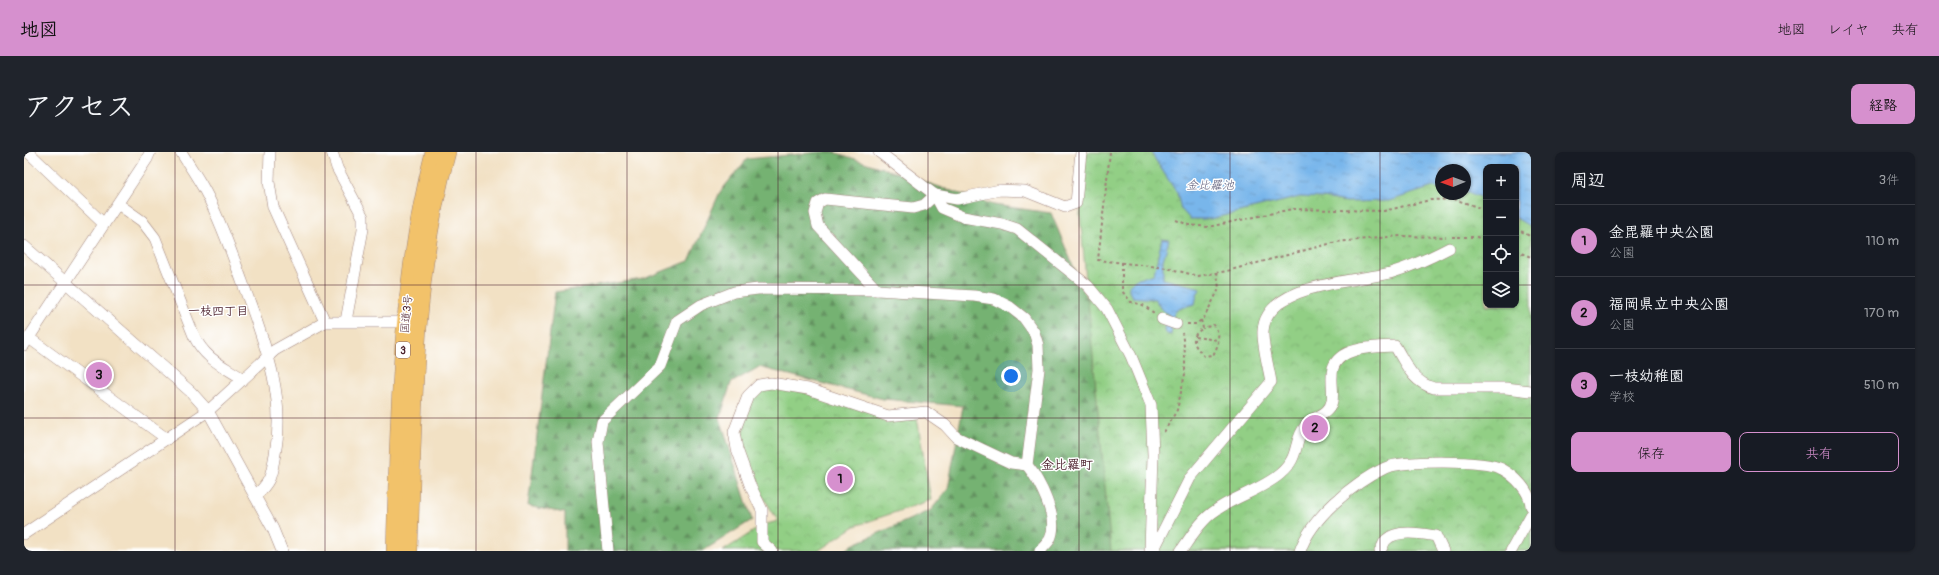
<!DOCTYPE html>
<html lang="ja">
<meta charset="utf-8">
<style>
body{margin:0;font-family:Pangolin,"Klee One",sans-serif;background:#20242c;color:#f1f3f6}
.controls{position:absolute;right:12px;top:12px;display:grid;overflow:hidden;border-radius:8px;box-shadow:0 1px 3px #0004}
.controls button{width:36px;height:36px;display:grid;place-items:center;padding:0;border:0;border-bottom:1px solid #363941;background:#171b24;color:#f1f3f6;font:20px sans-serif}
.compass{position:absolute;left:1411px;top:12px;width:36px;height:36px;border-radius:50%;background:#171b24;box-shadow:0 1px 3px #0004;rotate:269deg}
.you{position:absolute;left:987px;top:224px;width:14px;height:14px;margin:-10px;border:3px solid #fff;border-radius:50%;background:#1a73e8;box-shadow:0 0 0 6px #1a73e833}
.badge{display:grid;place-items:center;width:26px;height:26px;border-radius:50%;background:#d690ce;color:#111;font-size:13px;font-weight:700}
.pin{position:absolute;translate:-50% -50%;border:2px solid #fff;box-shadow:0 1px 4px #0006}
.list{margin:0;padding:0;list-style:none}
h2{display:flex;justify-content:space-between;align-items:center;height:52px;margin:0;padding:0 16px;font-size:17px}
h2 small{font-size:13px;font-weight:400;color:#9ea1a6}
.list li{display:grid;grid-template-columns:26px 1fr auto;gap:12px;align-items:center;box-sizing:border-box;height:72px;padding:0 16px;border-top:1px solid #363941}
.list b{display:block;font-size:15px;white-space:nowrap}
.list p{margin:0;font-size:13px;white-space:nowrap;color:#9ea1a6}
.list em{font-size:13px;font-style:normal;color:#9ea1a6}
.actions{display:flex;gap:8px;padding:12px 16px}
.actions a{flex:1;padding:9px 0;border:1px solid #d690ce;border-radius:8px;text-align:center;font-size:14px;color:#d690ce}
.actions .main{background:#d690ce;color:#111}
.icon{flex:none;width:22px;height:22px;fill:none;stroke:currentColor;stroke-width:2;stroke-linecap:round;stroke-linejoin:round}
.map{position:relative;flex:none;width:1507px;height:399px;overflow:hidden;border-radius:8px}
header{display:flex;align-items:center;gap:24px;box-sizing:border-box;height:56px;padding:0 20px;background:#d690ce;color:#111}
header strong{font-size:19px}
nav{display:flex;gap:22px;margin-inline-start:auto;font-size:14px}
.intro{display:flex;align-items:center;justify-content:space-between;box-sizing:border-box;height:96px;padding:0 24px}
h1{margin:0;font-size:28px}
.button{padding:10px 18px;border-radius:8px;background:#d690ce;color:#111;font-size:14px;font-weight:700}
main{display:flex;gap:24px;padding:0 24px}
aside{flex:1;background:#171b24;border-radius:8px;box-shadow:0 1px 3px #0004}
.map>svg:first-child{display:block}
</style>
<header>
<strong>地図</strong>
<nav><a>地図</a><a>レイヤ</a><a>共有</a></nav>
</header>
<div class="intro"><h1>アクセス</h1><a class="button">経路</a></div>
<main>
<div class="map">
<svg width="1507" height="399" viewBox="0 0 1507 399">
<defs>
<pattern id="forest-firs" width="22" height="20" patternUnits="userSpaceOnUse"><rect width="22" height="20" fill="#75b272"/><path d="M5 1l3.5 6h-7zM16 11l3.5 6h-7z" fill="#62905e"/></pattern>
<pattern id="park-crowns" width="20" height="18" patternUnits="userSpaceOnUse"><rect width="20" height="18" fill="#92cf85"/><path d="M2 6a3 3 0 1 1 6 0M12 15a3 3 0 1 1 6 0" fill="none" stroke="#7fb173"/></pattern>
<pattern id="water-ripples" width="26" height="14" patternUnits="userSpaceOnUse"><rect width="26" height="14" fill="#78b6eb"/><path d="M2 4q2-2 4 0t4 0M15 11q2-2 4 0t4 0" fill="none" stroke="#6493bf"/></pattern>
</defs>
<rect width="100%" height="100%" fill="#fff"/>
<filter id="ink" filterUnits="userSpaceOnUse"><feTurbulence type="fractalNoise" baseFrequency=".025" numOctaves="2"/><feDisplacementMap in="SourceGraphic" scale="8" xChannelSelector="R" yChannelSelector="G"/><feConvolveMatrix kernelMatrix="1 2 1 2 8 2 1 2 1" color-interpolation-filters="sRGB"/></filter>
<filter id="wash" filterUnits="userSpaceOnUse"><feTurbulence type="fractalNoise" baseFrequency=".012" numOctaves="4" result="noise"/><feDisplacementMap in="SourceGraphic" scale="16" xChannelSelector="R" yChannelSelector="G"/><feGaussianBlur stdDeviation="0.9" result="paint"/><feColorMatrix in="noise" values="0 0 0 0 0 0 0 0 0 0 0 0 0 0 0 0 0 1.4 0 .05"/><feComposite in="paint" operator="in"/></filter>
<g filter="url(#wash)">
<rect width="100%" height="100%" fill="#f2e1c4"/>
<!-- forest -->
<polygon fill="url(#forest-firs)" stroke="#60684e" points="797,0 810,0 970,53 1027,61 1089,209 1462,153 1492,153 1507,399 821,399 828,393 907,358 924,337 939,254 859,247 735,215 707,231 696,266 728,368 679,399 541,399 541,361 504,354 531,140 619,127 665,109 696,40 723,7"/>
<!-- park -->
<g fill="url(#park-crowns)" stroke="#6e7758" fill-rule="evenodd">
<path d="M 1062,0 L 1507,0 L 1507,399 L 1087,399 L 1056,63 ZM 1462,15 L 1492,15 L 1492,153 L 1462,153 ZM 1417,18 L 1441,18 L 1441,42 L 1417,42 Z"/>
<polygon points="747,231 864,264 892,260 907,348 831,374 794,399 699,399 739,373 754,369 716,307 724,244"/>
</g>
<!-- water -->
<g fill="url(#water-ripples)" stroke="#616a8b">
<polygon points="1129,0 1507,0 1507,75 1492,66 1492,15 1462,15 1462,47 1441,39 1441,18 1417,18 1417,36 1409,35 1365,49 1323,50 1299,46 1276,45 1186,67 1166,67 1157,57 1153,41 1129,4"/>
<path d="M 1138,87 L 1145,88 L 1139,108 L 1139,127 L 1177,136 L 1173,142 L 1171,152 C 1146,158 1149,160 1147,183 L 1141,181 L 1140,177 L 1145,163 L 1137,157 L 1131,147 L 1108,145 L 1105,139 L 1105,133 L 1111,128 L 1130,122 Z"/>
</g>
</g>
<g filter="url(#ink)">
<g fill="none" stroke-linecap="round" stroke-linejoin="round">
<!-- minor casing -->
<g stroke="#9e8078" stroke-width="12">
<g id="minor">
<polyline points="4,0 80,72"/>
<path d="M 157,0 C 165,13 174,26 181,39 C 196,67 207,99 218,129 C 238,185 263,241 251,302 C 247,323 248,329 231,344"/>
<polyline points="246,0 245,30 249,55 301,170"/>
<polyline points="308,0 313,16 339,65 339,77 322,169"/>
<polyline points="855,0 911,43 918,56 939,65 978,72 993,77 1064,134 1083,157 1107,204 1127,253 1129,303 1126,399"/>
<polyline points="911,43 933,47 976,38 1001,39 1041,55 1052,51 1057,0"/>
<path d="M 94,52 L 118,69 L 131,86 L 170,184 C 182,208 198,213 219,227"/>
<polyline points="0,94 167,240 184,259 249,377 258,399"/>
<polyline points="853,138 794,74 791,61 794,51 801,47 889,56 900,53 911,43"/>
<polyline points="1138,167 1152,172"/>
<polyline points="5,186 143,287"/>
<polyline points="0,193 123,7 126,0"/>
<polyline points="0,382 184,259 251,198 301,170 380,170"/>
<path d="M 584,399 L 574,290 L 578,269 L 636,214 L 653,169 L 677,153 L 710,140 L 734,137 L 853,138 L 950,144 L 970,147 L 986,155 L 1000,166 L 1010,180 L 1014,193 L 1015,217 L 1003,313 C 1015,328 1036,367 1026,387 C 1024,391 1019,395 1016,399"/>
<polyline points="748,399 738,390 738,358 726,333 713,297 710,280 724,244 735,233 747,231 784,237 864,264 902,260 921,273 932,285 987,311 1003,313"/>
<path d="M 1129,399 L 1166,326 L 1247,230 C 1245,217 1238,192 1239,179 C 1242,131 1331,130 1366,121 C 1387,115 1406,106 1425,96"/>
<path d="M 1157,399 C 1166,386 1175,371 1188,361 C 1208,345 1236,339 1256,322 C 1277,304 1268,291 1282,273 C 1290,263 1305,264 1308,249 C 1310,239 1306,227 1309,216 C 1316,194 1353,195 1371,194 C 1382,212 1388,230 1410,236 L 1482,236 L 1507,239"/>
<path d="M 1276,399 C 1287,366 1329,331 1361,316 C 1379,308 1460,308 1478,317 C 1491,324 1506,339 1507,354"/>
<path d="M 1356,399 C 1358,396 1360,390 1362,388 C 1373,377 1399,382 1412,384 L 1419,399"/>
<polyline points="1487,399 1507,363"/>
</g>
</g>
<!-- highway casing -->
<g stroke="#9e8078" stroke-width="18">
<g id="highway">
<path d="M 371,399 C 375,264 376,132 410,0"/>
<path d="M 385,399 C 390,266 387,130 423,0"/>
</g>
</g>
<!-- path -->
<g stroke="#9e8078" stroke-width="2" stroke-dasharray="3 3" stroke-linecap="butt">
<polyline points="1086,0 1074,108 1143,116 1174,124 1203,119 1312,90 1376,84 1422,85"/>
<polyline points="1152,68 1165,73 1184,75 1268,57 1360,59 1406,48 1430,47 1462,58"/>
<polyline points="1492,76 1507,85"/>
<polyline points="1428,85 1453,85 1462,89"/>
<polyline points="1492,99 1507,105"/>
<polyline points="1098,110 1098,139 1107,150 1119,153 1130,161"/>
<path d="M 1177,168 L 1179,176 L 1190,173 C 1197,183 1195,193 1189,203 L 1180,204 C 1175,198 1166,191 1172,182 C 1174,179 1177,178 1179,176"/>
<polyline points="1163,172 1172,172 1180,166 1195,137 1193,120"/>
<polyline points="1171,185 1194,188"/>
<polyline points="1140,280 1153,258 1161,222 1161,201 1158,181"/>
</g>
<!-- minor -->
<use href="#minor" stroke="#fff" stroke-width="11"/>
<!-- highway -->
<use href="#highway" stroke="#f2c26a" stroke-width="17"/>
</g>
</g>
<!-- grid -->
<path fill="none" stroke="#4a1f2b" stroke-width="1" stroke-opacity="0.55" d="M 151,0 L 151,399M 301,0 L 301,399M 452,0 L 452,399M 603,0 L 603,399M 754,0 L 754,399M 904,0 L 904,399M 1055,0 L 1055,399M 1206,0 L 1206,399M 1356,0 L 1356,399M 0,133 L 1462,133M 1492,133 L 1507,133M 0,266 L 1507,266"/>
<g text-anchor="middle" stroke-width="3" stroke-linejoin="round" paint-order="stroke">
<!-- shield labels -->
<rect fill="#fff" stroke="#80626b" stroke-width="1" x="372" y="190" width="14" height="16" rx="3"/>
<g font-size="10" font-weight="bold" fill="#4a1f2b">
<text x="379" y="202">3</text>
</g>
<!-- street labels -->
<g font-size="11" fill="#4a1f2b" stroke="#fff">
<text transform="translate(382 162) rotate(-84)" y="4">国道3号</text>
</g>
<!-- water labels -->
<g font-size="12" font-style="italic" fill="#5c5b78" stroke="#fff">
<text x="1186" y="37">金比羅池</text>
</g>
<!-- neighbourhood labels -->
<g font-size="12" font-weight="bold" fill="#4a1f2b" stroke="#fff">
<text x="194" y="163">一枝四丁目</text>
</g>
<!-- quarter labels -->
<g font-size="13" font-weight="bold" fill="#4a1f2b" stroke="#fff">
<text x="1043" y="317">金比羅町</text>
</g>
</g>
</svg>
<div class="controls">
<button>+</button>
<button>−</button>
<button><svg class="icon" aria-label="locate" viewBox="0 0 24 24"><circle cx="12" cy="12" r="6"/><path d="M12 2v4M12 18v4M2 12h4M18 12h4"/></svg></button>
<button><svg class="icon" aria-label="layers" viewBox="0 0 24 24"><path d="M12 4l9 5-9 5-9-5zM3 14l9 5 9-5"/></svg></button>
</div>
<svg class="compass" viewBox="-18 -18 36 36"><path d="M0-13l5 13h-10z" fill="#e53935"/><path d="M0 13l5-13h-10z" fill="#9ea1a6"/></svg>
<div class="you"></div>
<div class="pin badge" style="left:816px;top:327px">1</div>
<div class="pin badge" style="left:1291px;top:276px">2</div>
<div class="pin badge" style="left:75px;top:223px">3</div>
</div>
<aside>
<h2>周辺<small>3件</small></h2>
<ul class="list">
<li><span class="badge">1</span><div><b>金毘羅中央公園</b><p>公園</p></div><em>110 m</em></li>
<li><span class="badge">2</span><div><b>福岡県立中央公園</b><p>公園</p></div><em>170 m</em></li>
<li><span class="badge">3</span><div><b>一枝幼稚園</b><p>学校</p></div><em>510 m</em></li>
</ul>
<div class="actions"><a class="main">保存</a><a>共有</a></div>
</aside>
</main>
